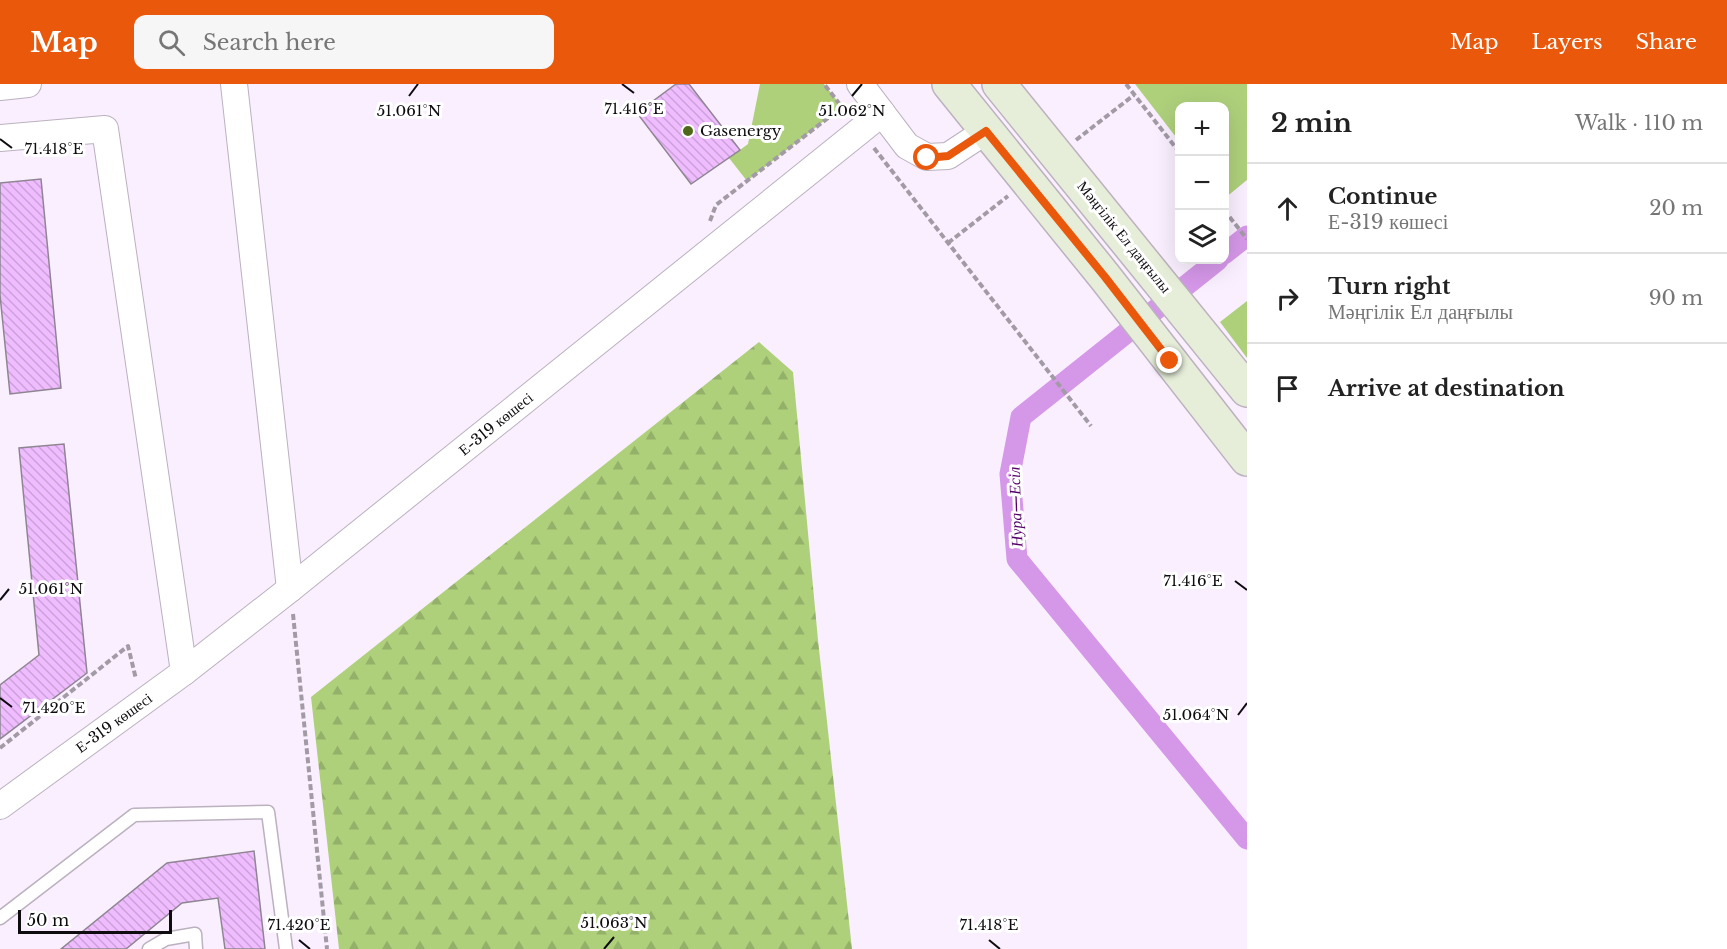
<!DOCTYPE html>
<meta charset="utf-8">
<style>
body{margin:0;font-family:"Libre Baskerville",serif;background:#f6f6f6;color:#222}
.controls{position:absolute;right:18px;top:18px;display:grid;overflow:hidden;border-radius:12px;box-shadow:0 6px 24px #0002}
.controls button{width:54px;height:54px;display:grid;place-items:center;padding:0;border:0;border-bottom:2px solid #e0e0e0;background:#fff;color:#222;font:30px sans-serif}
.scale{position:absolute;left:18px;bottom:15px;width:154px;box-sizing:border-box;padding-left:6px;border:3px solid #0f0c10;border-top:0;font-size:16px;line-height:21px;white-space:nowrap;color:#0f0c10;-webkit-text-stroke:4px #fff;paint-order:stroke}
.stop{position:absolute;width:18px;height:18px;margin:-14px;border:4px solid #ea580c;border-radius:50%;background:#fff}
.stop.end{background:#ea580c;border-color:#fff;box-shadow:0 2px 6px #0008}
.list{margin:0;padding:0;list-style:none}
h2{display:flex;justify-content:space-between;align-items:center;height:78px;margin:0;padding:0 24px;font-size:26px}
h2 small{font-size:20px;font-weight:400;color:#767676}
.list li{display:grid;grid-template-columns:39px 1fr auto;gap:18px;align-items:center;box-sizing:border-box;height:90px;padding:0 24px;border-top:2px solid #e0e0e0}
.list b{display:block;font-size:22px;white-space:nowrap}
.list p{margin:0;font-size:20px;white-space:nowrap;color:#767676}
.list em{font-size:20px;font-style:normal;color:#767676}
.icon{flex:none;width:33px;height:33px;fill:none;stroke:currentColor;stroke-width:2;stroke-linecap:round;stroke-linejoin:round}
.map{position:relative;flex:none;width:1247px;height:865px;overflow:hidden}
header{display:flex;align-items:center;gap:36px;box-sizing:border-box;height:84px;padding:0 30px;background:#ea580c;color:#fff}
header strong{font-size:28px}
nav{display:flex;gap:33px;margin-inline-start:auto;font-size:21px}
.search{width:420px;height:54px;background:#f6f6f6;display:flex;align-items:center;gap:15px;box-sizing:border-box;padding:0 21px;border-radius:12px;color:#767676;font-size:22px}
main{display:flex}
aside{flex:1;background:#fff}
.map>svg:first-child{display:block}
</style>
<header>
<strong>Map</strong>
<div class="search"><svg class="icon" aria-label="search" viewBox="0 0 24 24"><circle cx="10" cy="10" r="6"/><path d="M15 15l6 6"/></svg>Search here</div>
<nav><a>Map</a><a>Layers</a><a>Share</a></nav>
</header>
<main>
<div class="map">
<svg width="1247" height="865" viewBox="0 0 1247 865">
<defs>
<pattern id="forest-firs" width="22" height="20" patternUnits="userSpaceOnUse" patternTransform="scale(1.5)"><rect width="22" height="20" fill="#aed07b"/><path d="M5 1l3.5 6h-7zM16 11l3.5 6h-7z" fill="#94b169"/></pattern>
<pattern id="building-back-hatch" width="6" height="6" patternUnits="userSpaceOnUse" patternTransform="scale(1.5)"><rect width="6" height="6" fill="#efbdff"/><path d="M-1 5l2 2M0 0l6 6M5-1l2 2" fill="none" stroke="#cca1da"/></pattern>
</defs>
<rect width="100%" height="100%" fill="#faeffe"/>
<!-- green -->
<g fill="#aed07b">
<polygon points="760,0 824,0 842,23 747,97 729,74 748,60"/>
<polygon points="1135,0 1247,0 1247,96 1225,114 1224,22 1180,22 1179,57"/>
<polygon points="1247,217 1247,274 1220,238"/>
</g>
<!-- forest -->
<polygon fill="url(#forest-firs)" points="759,258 793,288 818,556 852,865 339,865 311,613"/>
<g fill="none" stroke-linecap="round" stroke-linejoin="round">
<!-- canal -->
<g stroke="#d597e8" stroke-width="21">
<polyline points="1224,170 1247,152"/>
<polyline points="1218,176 1021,333 1010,390 1017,475 1247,755"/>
</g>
</g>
<!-- building -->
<g fill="url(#building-back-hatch)" stroke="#8f8592" stroke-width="1.5">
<polygon points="676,0 689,0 740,66 691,100 637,29"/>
<polygon points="41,95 61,304 10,310 0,211 0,99"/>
<polygon points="64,360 87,589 0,655 0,601 39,571 19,364"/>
<polygon points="254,767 265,865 225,865 218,814 182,819 126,865 61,865 167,779"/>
</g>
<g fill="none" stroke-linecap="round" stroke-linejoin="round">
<!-- service casing -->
<g stroke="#bbb1bf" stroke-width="15">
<g id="service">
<polyline points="0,834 134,731 268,728 286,865"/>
<polyline points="149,865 166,855 195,850 196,865"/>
</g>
</g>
<!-- minor casing -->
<g stroke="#bbb1bf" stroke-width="28">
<g id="minor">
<polyline points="234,0 290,505"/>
<polyline points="860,0 907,62 927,73 948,72 986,47"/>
<polyline points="0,3 28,0"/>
<polyline points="0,54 105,45 184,588"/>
<polyline points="0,722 184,588 290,505 882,29"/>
</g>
</g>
<!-- secondary casing -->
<g stroke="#bbb1bf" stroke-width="36">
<g id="secondary">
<polyline points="949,0 1105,193 1247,375"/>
<polyline points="999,0 1247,306"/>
</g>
</g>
<!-- path -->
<g stroke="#a29aa5" stroke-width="4" stroke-dasharray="6 3" stroke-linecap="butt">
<polyline points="1126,0 1180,69"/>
<polyline points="1076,56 1134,11"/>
<polyline points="874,64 1091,342"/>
<polyline points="1224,126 1247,155"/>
<polyline points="710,137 716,121 842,23 824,0"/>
<polyline points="948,159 1008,112"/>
<polyline points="293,530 327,865"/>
<polyline points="0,664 128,562 136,595"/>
</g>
<!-- service -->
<use href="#service" stroke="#fff" stroke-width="12"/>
<!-- minor -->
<use href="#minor" stroke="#fff" stroke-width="26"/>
<!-- secondary -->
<use href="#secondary" stroke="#e6eed9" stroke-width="33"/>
</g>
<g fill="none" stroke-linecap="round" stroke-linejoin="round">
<!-- route -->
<polyline stroke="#ea580c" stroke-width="8" points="927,74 948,72 986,47 1105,193 1170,277"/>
</g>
<!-- ticks -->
<path fill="none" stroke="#0f0c10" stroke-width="2" d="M 622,0 L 634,9M 409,12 L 418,0M 852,12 L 862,0M 0,55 L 12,64M 1235,497 L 1247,506M 0,516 L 9,505M 0,614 L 12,623M 1238,631 L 1247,619M 299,856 L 310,865M 989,856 L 1000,865M 604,865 L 614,853"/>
<!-- markers -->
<circle fill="#4e681a" stroke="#fff" stroke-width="2" cx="688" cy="47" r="6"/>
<g text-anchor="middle" stroke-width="6" stroke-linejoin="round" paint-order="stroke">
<!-- poi labels -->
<g font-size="15" fill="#0f0c10" stroke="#fff" text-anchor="start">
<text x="700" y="52">Gasenergy</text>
</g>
<!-- street labels -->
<g font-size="15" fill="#0f0c10" stroke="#fff">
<text transform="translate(1124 153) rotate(51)" y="5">Мәңгілік Ел даңғылы</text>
<text transform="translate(496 340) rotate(-39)" y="5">Е-319 көшесі</text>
<text transform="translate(114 639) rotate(-36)" y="5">Е-319 көшесі</text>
</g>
<!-- water labels -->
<g font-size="16" font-style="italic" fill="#550068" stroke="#fff">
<text transform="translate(1015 423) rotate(-92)" y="6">Нура—Есіл</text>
</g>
</g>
<g font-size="15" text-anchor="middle" fill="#0f0c10" stroke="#fff" stroke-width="6" stroke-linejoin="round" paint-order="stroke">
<text x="634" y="30">71.416°E</text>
<text x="409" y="32">51.061°N</text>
<text x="852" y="32">51.062°N</text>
<text x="54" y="70">71.418°E</text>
<text x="1193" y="502">71.416°E</text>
<text x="51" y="510">51.061°N</text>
<text x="54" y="629">71.420°E</text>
<text x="1196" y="636">51.064°N</text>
<text x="614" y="844">51.063°N</text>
<text x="299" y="846">71.420°E</text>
<text x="989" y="846">71.418°E</text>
</g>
</svg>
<div class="controls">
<button>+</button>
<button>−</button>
<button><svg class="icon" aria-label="layers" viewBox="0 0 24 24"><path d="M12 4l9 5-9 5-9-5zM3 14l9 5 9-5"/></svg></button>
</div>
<div class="scale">50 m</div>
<div class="stop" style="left:927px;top:74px"></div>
<div class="stop end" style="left:1170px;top:277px"></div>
</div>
<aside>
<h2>2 min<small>Walk · 110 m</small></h2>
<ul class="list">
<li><svg class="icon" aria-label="ahead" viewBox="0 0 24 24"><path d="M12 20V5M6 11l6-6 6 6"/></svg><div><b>Continue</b><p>Е-319 көшесі</p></div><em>20 m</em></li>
<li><svg class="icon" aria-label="right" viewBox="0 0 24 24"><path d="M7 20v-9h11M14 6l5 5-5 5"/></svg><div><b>Turn right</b><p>Мәңгілік Ел даңғылы</p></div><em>90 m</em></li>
<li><svg class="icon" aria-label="arrive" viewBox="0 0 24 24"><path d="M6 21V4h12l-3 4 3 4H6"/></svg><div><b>Arrive at destination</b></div></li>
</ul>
</aside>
</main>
